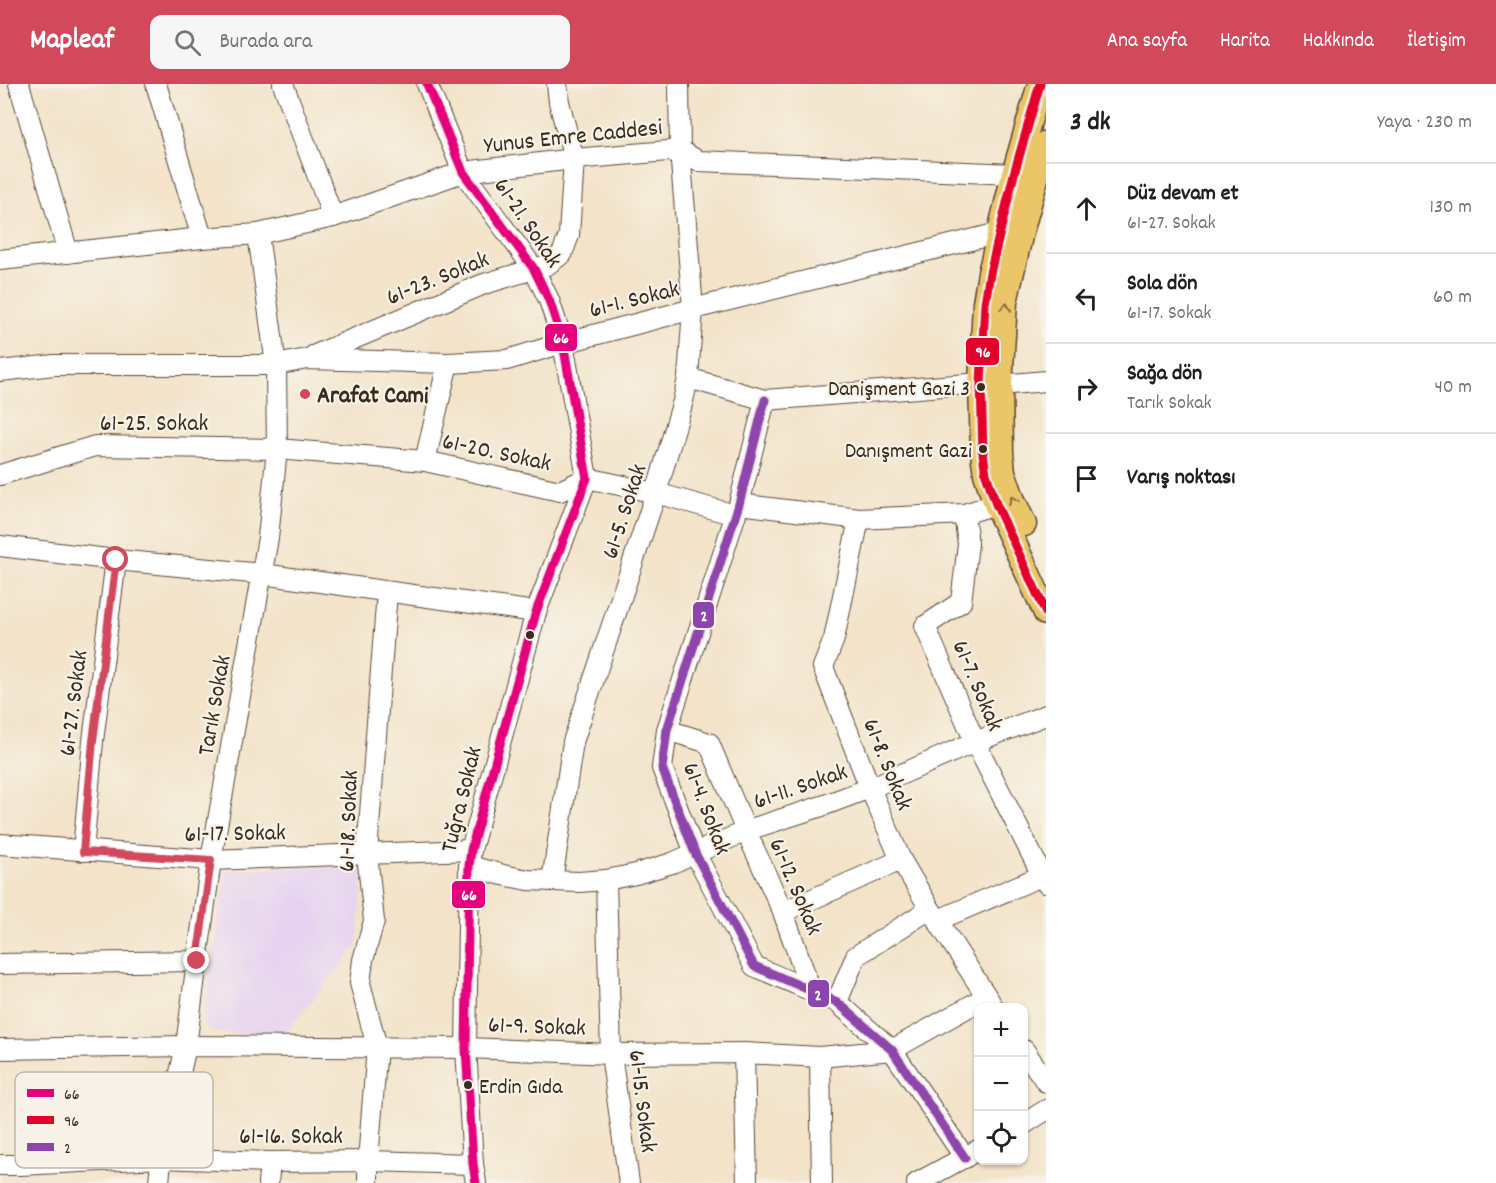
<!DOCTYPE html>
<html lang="tr">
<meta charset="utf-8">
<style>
body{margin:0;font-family:Dekko,sans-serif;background:#f6f6f6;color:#202124}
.controls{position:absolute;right:18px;bottom:18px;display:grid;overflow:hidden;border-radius:12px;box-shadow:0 2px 4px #0004}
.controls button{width:54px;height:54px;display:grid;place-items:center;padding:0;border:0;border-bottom:2px solid #e0e0e0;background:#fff;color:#202124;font:30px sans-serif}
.stop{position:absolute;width:18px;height:18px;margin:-14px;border:4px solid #d1495b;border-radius:50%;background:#fff}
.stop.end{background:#d1495b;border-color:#fff;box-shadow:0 2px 6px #0008}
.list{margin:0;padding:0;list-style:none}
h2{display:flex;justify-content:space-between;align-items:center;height:78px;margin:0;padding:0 24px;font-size:26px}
h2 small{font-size:20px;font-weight:400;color:#757577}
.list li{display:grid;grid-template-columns:39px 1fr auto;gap:18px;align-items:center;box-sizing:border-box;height:90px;padding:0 24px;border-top:2px solid #e0e0e0}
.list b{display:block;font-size:22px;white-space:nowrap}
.list p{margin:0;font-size:20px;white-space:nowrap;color:#757577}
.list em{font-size:20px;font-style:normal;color:#757577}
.icon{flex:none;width:33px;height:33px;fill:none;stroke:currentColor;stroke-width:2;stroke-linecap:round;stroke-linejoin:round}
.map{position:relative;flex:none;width:1046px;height:1099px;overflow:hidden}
header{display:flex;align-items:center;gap:36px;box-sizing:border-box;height:84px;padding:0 30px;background:#d1495b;color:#fff}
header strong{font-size:28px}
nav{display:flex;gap:33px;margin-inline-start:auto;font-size:21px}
.search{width:420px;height:54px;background:#f6f6f6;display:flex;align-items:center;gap:15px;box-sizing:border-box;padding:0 21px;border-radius:12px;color:#757577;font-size:22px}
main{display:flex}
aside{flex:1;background:#fff}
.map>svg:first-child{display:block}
</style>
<header>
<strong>Mapleaf</strong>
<div class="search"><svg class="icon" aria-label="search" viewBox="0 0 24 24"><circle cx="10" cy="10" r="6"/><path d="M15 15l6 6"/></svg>Burada ara</div>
<nav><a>Ana sayfa</a><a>Harita</a><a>Hakkında</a><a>İletişim</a></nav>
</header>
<main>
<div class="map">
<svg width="1046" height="1099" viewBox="0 0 1046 1099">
<rect width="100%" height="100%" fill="#f7f3e8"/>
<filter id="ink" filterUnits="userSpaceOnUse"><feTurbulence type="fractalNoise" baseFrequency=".0167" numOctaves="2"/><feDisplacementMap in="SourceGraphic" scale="12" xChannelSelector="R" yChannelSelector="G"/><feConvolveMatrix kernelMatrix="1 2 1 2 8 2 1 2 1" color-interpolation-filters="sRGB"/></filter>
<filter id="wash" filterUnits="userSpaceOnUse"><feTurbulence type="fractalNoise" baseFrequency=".008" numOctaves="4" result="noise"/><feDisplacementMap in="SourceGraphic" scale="24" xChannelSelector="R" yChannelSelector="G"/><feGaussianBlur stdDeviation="1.35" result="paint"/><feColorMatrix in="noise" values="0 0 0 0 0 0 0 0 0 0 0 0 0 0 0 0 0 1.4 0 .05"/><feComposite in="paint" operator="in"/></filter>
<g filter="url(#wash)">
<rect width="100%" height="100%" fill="#f3e3c9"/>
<!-- built -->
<polygon fill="#e6d2f0" points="364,780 357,862 285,950 214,949 203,938 226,786"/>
</g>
<g filter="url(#ink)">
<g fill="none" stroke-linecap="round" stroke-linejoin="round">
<!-- minor casing -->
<g stroke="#574638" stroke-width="22">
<g id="minor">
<polyline points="19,0 68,169"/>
<polyline points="156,0 202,154"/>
<polyline points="283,0 333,133"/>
<polyline points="427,0 463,88 534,185 549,216 563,259 587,394 536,528 471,766 469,782 466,964 473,1080 476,1099"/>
<polyline points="0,176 202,154 258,150 333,133 463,88 574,75 680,66 698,77 1014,90"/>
<polyline points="313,272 484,200 547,181 562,170 569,151 574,75 559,18 557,0"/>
<polyline points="0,287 54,281 276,281 307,275 448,279 507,276 563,259 693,225 999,149"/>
<polyline points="688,294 765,316 981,299 1000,301 1046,297"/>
<polyline points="765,316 739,420 667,646 662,684 695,769 754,882 837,918 892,966 965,1074"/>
<polyline points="425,377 448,279"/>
<polyline points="0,391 95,362 277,365 425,377 560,407 587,394 656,409 735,431"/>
<polyline points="739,420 859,435 964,430 996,420"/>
<polyline points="964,430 968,460 961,518 925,542 975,658 1046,799"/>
<polyline points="859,435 834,555 823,583 870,704 901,776 930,825 994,924"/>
<polyline points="0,462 116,476 262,490 536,528"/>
<polyline points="667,646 709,659 746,747 783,828 811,907"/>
<polyline points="0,760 211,776 471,766"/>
<polyline points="83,767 93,657 116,476"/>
<polyline points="469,782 503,791 528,796 579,798 606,796 636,790 672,779 751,745 822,722 870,704 975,658 1046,631"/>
<polyline points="606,796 611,970 629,1099"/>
<polyline points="552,797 573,658 656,409 683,317 688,294 693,225 680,66 679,0"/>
<polyline points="783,828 901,776"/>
<polyline points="938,836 1046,790"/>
<polyline points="0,880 197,877"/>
<polyline points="837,918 856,872 930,825"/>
<polyline points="0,965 186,962 466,964 611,970 744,969 820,973 892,966 986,913"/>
<polyline points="1024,966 1046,998"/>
<polyline points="744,969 747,1099"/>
<polyline points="820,973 822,1099"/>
<polyline points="1024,1040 1046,1026"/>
<polyline points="0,1081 20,1081 161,1074 270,1078 368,1077 473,1080"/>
<polyline points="159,1099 161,1074 186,962 197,877 211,776 268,454 277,365 276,281 258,150"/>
<polyline points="268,1099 270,1078"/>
<polyline points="368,1099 368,1077 377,963 360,899 363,876 374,837 367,769 387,508"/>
<polyline points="917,1099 978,1066"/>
</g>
</g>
<!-- major casing -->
<g stroke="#574638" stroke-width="27">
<g id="major">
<polyline points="1040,0 1014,90 990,189 985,219 981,299 983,369 986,390 996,420 1046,529"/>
<polyline points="1024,440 1012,414 1003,388 1001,368 1000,301 1005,218 1021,148 1046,59"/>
</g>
</g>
<!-- minor -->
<use href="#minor" stroke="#fff" stroke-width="20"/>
<!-- major -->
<use href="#major" stroke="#ebc669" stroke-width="24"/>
<!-- bus-1 casing -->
<g stroke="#f7f3e8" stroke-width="14">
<polyline id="bus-1" points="427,0 463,88 534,185 549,216 563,259 587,394 536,528 471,766 469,782 466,964 473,1080 476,1099"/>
</g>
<!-- bus-2 casing -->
<g stroke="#f7f3e8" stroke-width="14">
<polyline id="bus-2" points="1040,0 1014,90 990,189 985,219 981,299 983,369 986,390 996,420 1046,529"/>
</g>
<!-- bus-3 casing -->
<g stroke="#f7f3e8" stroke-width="14">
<polyline id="bus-3" points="765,316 739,420 667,646 662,684 695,769 754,882 837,918 892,966 965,1074"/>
</g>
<!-- bus-1 -->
<use href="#bus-1" stroke="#e5007d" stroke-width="9"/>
<!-- bus-2 -->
<use href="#bus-2" stroke="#e4002b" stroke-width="9"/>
<!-- bus-3 -->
<use href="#bus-3" stroke="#8e44ad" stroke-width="9"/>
</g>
<!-- one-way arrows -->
<defs><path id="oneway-chevron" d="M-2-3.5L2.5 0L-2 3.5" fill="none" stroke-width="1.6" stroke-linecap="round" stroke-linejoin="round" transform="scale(1.5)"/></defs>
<g stroke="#8a7040">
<use href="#oneway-chevron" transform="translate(1006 223) rotate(-84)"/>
<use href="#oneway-chevron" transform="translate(1013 416) rotate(-112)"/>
</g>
</g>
<g fill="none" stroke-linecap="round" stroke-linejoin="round" filter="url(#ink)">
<!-- route -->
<polyline stroke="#d1495b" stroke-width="8" points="116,476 93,657 83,768 211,776 197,877"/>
</g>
<!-- markers -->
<g fill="#3b2a1e" stroke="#f7f3e8" stroke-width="2">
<circle cx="981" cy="303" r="5"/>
<circle cx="983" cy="365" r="5"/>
<circle cx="530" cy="551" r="5"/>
<circle cx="468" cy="1001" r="5"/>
</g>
<circle fill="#d1495b" stroke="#f7f3e8" stroke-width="2" cx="305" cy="310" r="6"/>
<g text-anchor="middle" stroke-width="4.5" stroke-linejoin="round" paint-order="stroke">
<!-- bus labels -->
<g font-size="22" fill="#3b2a1e" stroke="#f7f3e8" text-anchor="end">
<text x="970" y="311">Danişment Gazi 3</text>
<text x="972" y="373">Danışment Gazi</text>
<text x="479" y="1009" text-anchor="start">Erdin Gıda</text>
</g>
<!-- street labels -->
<g font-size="24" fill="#3b2a1e" stroke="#f7f3e8">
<text transform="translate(573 51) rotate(-6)" y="8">Yunus Emre Caddesi</text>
<text transform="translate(529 138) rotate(56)" y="8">61-21. Sokak</text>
<text transform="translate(437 193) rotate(-22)" y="8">61-23. Sokak</text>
<text transform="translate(634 214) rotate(-14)" y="8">61-1. Sokak</text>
<text x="154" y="346">61-25. Sokak</text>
<text transform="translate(497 367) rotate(12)" y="8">61-20. Sokak</text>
<text transform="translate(623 427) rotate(-72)" y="8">61-5. Sokak</text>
<text transform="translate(979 601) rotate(67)" y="8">61-7. Sokak</text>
<text transform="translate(72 619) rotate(-83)" y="8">61-27. Sokak</text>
<text transform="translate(213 621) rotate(-80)" y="8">Tarık Sokak</text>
<text transform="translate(889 680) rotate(68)" y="8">61-8. Sokak</text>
<text transform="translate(800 701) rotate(-19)" y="8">61-11. Sokak</text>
<text transform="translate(460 715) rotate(-76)" y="8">Tuğra Sokak</text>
<text transform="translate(708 724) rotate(69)" y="8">61-4. Sokak</text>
<text transform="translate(347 737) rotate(-88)" y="8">61-18. Sokak</text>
<text transform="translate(235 748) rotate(-1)" y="8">61-17. Sokak</text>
<text transform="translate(797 802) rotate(67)" y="8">61-12. Sokak</text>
<text transform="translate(537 941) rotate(2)" y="8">61-9. Sokak</text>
<text transform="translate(644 1017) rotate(83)" y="8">61-15. Sokak</text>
<text x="291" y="1059">61-16. Sokak</text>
</g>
<!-- poi labels -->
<g font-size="24" font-weight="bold" fill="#3b2a1e" stroke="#f7f3e8" text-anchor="start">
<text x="317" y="318">Arafat Cami</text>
</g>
</g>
<!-- legend -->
<rect x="15" y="988" width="198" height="96" rx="9" fill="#f7f3e8" stroke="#bfb7ab" stroke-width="1.5"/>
<rect x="27" y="1005" width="27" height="8" fill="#e5007d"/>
<rect x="27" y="1032" width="27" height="8" fill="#e4002b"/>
<rect x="27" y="1059" width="27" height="8" fill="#8e44ad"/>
<g font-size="16" fill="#3b2a1e">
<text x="64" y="1015">66</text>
<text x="64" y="1042">96</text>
<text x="64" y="1069">2</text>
</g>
<g stroke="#f7f3e8" stroke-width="2">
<rect x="544" y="239" width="34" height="29" rx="6" fill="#e5007d"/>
<rect x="965" y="253" width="35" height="29" rx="6" fill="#e4002b"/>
<rect x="692" y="517" width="23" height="28" rx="6" fill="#8e44ad"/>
<rect x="451" y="796" width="35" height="29" rx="6" fill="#e5007d"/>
<rect x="807" y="895" width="23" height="29" rx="6" fill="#8e44ad"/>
</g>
<g font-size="16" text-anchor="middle" font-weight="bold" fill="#fff">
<text x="561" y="259">66</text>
<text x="983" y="273">96</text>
<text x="704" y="537">2</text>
<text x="469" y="816">66</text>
<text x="818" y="916">2</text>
</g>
</svg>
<div class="controls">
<button>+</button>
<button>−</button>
<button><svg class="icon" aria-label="locate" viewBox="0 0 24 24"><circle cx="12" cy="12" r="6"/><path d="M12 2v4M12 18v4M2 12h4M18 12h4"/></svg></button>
</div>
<div class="stop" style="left:116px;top:476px"></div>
<div class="stop end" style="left:197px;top:877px"></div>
</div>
<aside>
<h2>3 dk<small>Yaya · 230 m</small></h2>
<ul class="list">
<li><svg class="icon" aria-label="ahead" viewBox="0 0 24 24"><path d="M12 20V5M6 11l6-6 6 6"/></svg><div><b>Düz devam et</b><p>61-27. Sokak</p></div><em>130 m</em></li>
<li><svg class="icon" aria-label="left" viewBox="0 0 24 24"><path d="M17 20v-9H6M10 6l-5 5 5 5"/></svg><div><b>Sola dön</b><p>61-17. Sokak</p></div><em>60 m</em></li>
<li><svg class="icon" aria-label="right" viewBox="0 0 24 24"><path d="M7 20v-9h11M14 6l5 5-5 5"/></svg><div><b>Sağa dön</b><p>Tarık Sokak</p></div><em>40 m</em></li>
<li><svg class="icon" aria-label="arrive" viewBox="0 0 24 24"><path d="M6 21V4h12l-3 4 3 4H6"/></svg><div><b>Varış noktası</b></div></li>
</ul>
</aside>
</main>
